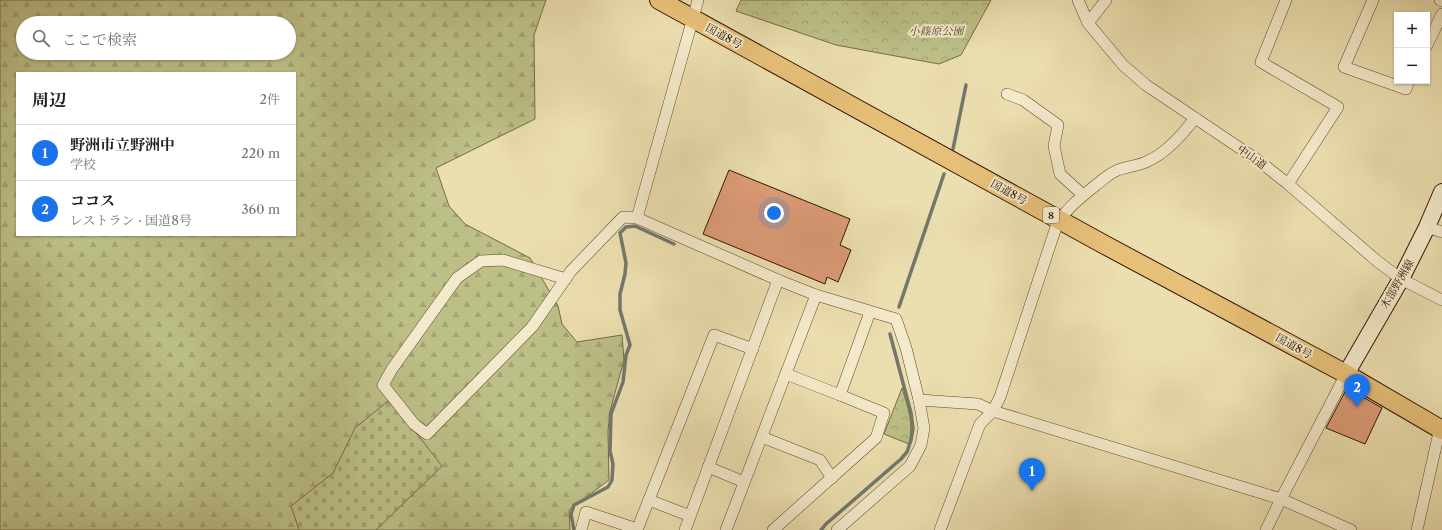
<!DOCTYPE html>
<html lang="ja">
<meta charset="utf-8">
<style>
body{margin:0;font-family:"Libre Caslon Text","Noto Serif JP",serif;background:#f6f6f6;color:#202124}
.controls{position:absolute;right:12px;top:12px;display:grid;overflow:hidden;border-radius:0px;box-shadow:0 1px 3px #0004}
.controls button{width:36px;height:36px;display:grid;place-items:center;padding:0;border:0;border-bottom:1px solid #e0e0e0;background:#fff;color:#202124;font:20px sans-serif}
.you{position:absolute;left:774px;top:213px;width:14px;height:14px;margin:-10px;border:3px solid #fff;border-radius:50%;background:#1a73e8;box-shadow:0 0 0 6px #1a73e833}
.badge{display:grid;place-items:center;width:26px;height:26px;border-radius:50%;background:#1a73e8;color:#fff;font-size:13px;font-weight:700}
.pin{position:absolute;translate:-50% -33px;filter:drop-shadow(0 1px 2px #0008)}
.pin::after{content:'';position:absolute;top:21px;width:14px;height:12px;background:inherit;clip-path:polygon(0 0,100% 0,50% 100%)}
.list{margin:0;padding:0;list-style:none}
h2{display:flex;justify-content:space-between;align-items:center;height:52px;margin:0;padding:0 16px;font-size:17px}
h2 small{font-size:13px;font-weight:400;color:#757577}
.list li{display:grid;grid-template-columns:26px 1fr auto;gap:12px;align-items:center;box-sizing:border-box;height:56px;padding:0 16px;border-top:1px solid #e0e0e0}
.list b{display:block;font-size:15px;white-space:nowrap}
.list p{margin:0;font-size:13px;white-space:nowrap;color:#757577}
.list em{font-size:13px;font-style:normal;color:#757577}
.icon{flex:none;width:22px;height:22px;fill:none;stroke:currentColor;stroke-width:2;stroke-linecap:round;stroke-linejoin:round}
.map{position:relative;flex:none;width:1442px;height:530px;overflow:hidden}
.search{position:absolute;background:#fff;box-shadow:0 1px 3px #0004;left:16px;top:16px;width:280px;height:44px;display:flex;align-items:center;gap:10px;box-sizing:border-box;padding:0 14px;border-radius:22px;color:#757577;font-size:15px}
.panel{position:absolute;background:#fff;box-shadow:0 1px 3px #0004;left:16px;top:72px;width:280px;height:164px;border-radius:0px}
.map>svg:first-child{display:block}
</style>
<div class="map">
<svg width="1442" height="530" viewBox="0 0 1442 530">
<defs>
<pattern id="forest-firs" width="22" height="20" patternUnits="userSpaceOnUse"><rect width="22" height="20" fill="#bcc087"/><path d="M5 1l3.5 6h-7zM16 11l3.5 6h-7z" fill="#a2a473"/></pattern>
<pattern id="cemetery-stones" width="16" height="16" patternUnits="userSpaceOnUse"><rect width="16" height="16" fill="#bcc087"/><path d="M2 7V4a2 2 0 0 1 4 0v3zM10 15v-3a2 2 0 0 1 4 0v3z" fill="#a2a473"/></pattern>
<pattern id="park-crowns" width="20" height="18" patternUnits="userSpaceOnUse"><rect width="20" height="18" fill="#bcc087"/><path d="M2 6a3 3 0 1 1 6 0M12 15a3 3 0 1 1 6 0" fill="none" stroke="#a2a473"/></pattern>
</defs>
<rect width="100%" height="100%" fill="#ecdfaf"/>
<filter id="stains"><feTurbulence type="fractalNoise" baseFrequency=".005" numOctaves="4"/><feColorMatrix values="0 0 0 0 .2 0 0 0 0 .09 0 0 0 0 .02 0 0 0 .5 -.17"/></filter>
<radialGradient id="worn" r=".72"><stop offset=".6" stop-color="#630" stop-opacity="0"/><stop offset="1" stop-color="#630" stop-opacity=".3"/></radialGradient>
<!-- forest -->
<path fill="url(#forest-firs)" stroke="#786a44" fill-rule="evenodd" d="M 0,0 L 546,0 L 534,35 L 535,119 L 436,168 L 449,206 L 465,224 L 530,258 L 558,306 L 562,324 L 577,342 L 622,335 L 624,360 L 610,411 L 608,431 L 609,480 L 569,510 L 570,530 L 0,530 ZM 23,23 L 289,23 L 289,53 L 23,53 ZM 17,73 L 295,73 L 295,235 L 17,235 Z"/>
<!-- cemetery -->
<polygon fill="url(#cemetery-stones)" stroke="#786a44" points="388,401 417,434 442,466 376,530 299,530 291,506 333,473 355,428"/>
<!-- park -->
<g fill="url(#park-crowns)" stroke="#786a44">
<polygon points="741,0 991,0 961,55 939,64 836,45 736,11"/>
<path d="M 902,388 C 908,408 914,423 909,444 L 884,434 Z"/>
</g>
<g fill="none" stroke-linecap="round" stroke-linejoin="round">
<!-- stream -->
<g stroke="#72786d" stroke-width="3.5">
<polyline points="953,149 966,85"/>
<polyline points="899,307 944,174"/>
<polyline points="574,530 571,514 574,505 608,487 612,480 613,464 610,451 611,414 623,382 626,355 630,345 620,310 620,294 625,274 626,263 620,233 626,227 635,226 674,244"/>
<polyline points="821,530 826,524 901,459 907,452 911,440 913,429 911,413 890,334"/>
</g>
</g>
<!-- building -->
<g fill="#dd9c77" stroke="#341402">
<polygon points="729,170 850,219 840,245 851,250 838,282 827,277 825,284 703,234"/>
<polygon points="1347,388 1382,408 1365,444 1326,428"/>
</g>
<g fill="none" stroke-linecap="round" stroke-linejoin="round">
<!-- minor casing -->
<g stroke="#62472d" stroke-width="12">
<g id="minor">
<polyline points="1078,0 1088,23 1123,65 1146,85 1259,161 1288,184 1377,261 1401,279 1442,300"/>
<polyline points="1286,0 1261,62 1338,107 1288,184"/>
<polyline points="1373,0 1344,67 1406,89 1409,81"/>
<polyline points="1440,0 1442,1"/>
<polyline points="1088,23 1106,0"/>
<polyline points="1427,45 1442,14"/>
<polyline points="1007,94 1023,100 1058,125 1054,146 1060,174 1083,195"/>
<polyline points="637,218 698,0"/>
<polyline points="1427,227 1442,232"/>
<polyline points="566,279 503,260 481,261 457,278 392,369 383,385 414,424 427,434 532,327 571,271 623,217 637,218 778,280 816,295 896,319 906,348 919,400 924,428 921,445 910,466 837,530"/>
<polyline points="786,374 840,395"/>
<polyline points="919,400 978,404 993,411 1281,499 1351,530"/>
<polyline points="762,437 820,460 832,478"/>
<polyline points="708,467 744,482"/>
<polyline points="649,500 690,516"/>
<polyline points="581,530 586,512 637,529"/>
<polyline points="637,530 714,335 753,349"/>
<polyline points="685,530 778,280"/>
<polyline points="726,530 816,295"/>
<polyline points="773,530 876,438 884,413 840,395 870,312"/>
<path d="M 940,530 L 980,424 L 993,411 L 1000,397 L 1056,227 C 1065,209 1080,198 1096,185 C 1104,179 1108,174 1118,170 C 1128,166 1139,166 1148,161 C 1166,153 1183,134 1195,118"/>
<polyline points="1266,530 1281,499 1346,374"/>
<polyline points="1417,530 1440,428"/>
</g>
</g>
<!-- secondary casing -->
<g stroke="#341402" stroke-width="18">
<polyline id="secondary" points="1346,374 1401,279 1427,227 1442,192"/>
</g>
<!-- trunk casing -->
<g stroke="#341402" stroke-width="20">
<polyline id="trunk" points="659,0 1105,245 1346,374 1442,430"/>
</g>
<!-- minor -->
<use href="#minor" stroke="#f3eacb" stroke-width="11"/>
<!-- secondary -->
<use href="#secondary" stroke="#f3eacb" stroke-width="16"/>
<!-- trunk -->
<use href="#trunk" stroke="#e6c078" stroke-width="18"/>
</g>
<g text-anchor="middle" stroke-width="4" stroke-linejoin="round" paint-order="stroke">
<!-- shield labels -->
<rect fill="#f3eacb" stroke="#6d543e" stroke-width="1" x="1043" y="207" width="16" height="16" rx="3"/>
<g font-size="10" font-weight="bold" fill="#341402">
<text x="1051" y="219">8</text>
</g>
<!-- park labels -->
<g font-size="11" font-style="italic" fill="#5d482a" stroke="#f3eacb">
<text x="936" y="35">小篠原公園</text>
</g>
<!-- street labels -->
<g font-size="11" fill="#341402" stroke="#f3eacb">
<text transform="translate(724 36) rotate(29)" y="4">国道8号</text>
<text transform="translate(1252 157) rotate(35)" y="4">中山道</text>
<text transform="translate(1009 192) rotate(29)" y="4">国道8号</text>
<text transform="translate(1397 284) rotate(-60)" y="4">木部野洲線</text>
<text transform="translate(1294 346) rotate(29)" y="4">国道8号</text>
</g>
</g>
<rect width="100%" height="100%" filter="url(#stains)"/>
<rect width="100%" height="100%" fill="url(#worn)"/>
</svg>
<div class="controls">
<button>+</button>
<button>−</button>
</div>
<div class="you"></div>
<div class="pin badge" style="left:1032px;top:491px">1</div>
<div class="pin badge" style="left:1357px;top:407px">2</div>
<div class="search"><svg class="icon" aria-label="search" viewBox="0 0 24 24"><circle cx="10" cy="10" r="6"/><path d="M15 15l6 6"/></svg>ここで検索</div>
<section class="panel">
<h2>周辺<small>2件</small></h2>
<ul class="list">
<li><span class="badge">1</span><div><b>野洲市立野洲中</b><p>学校</p></div><em>220 m</em></li>
<li><span class="badge">2</span><div><b>ココス</b><p>レストラン · 国道8号</p></div><em>360 m</em></li>
</ul>
</section>
</div>
